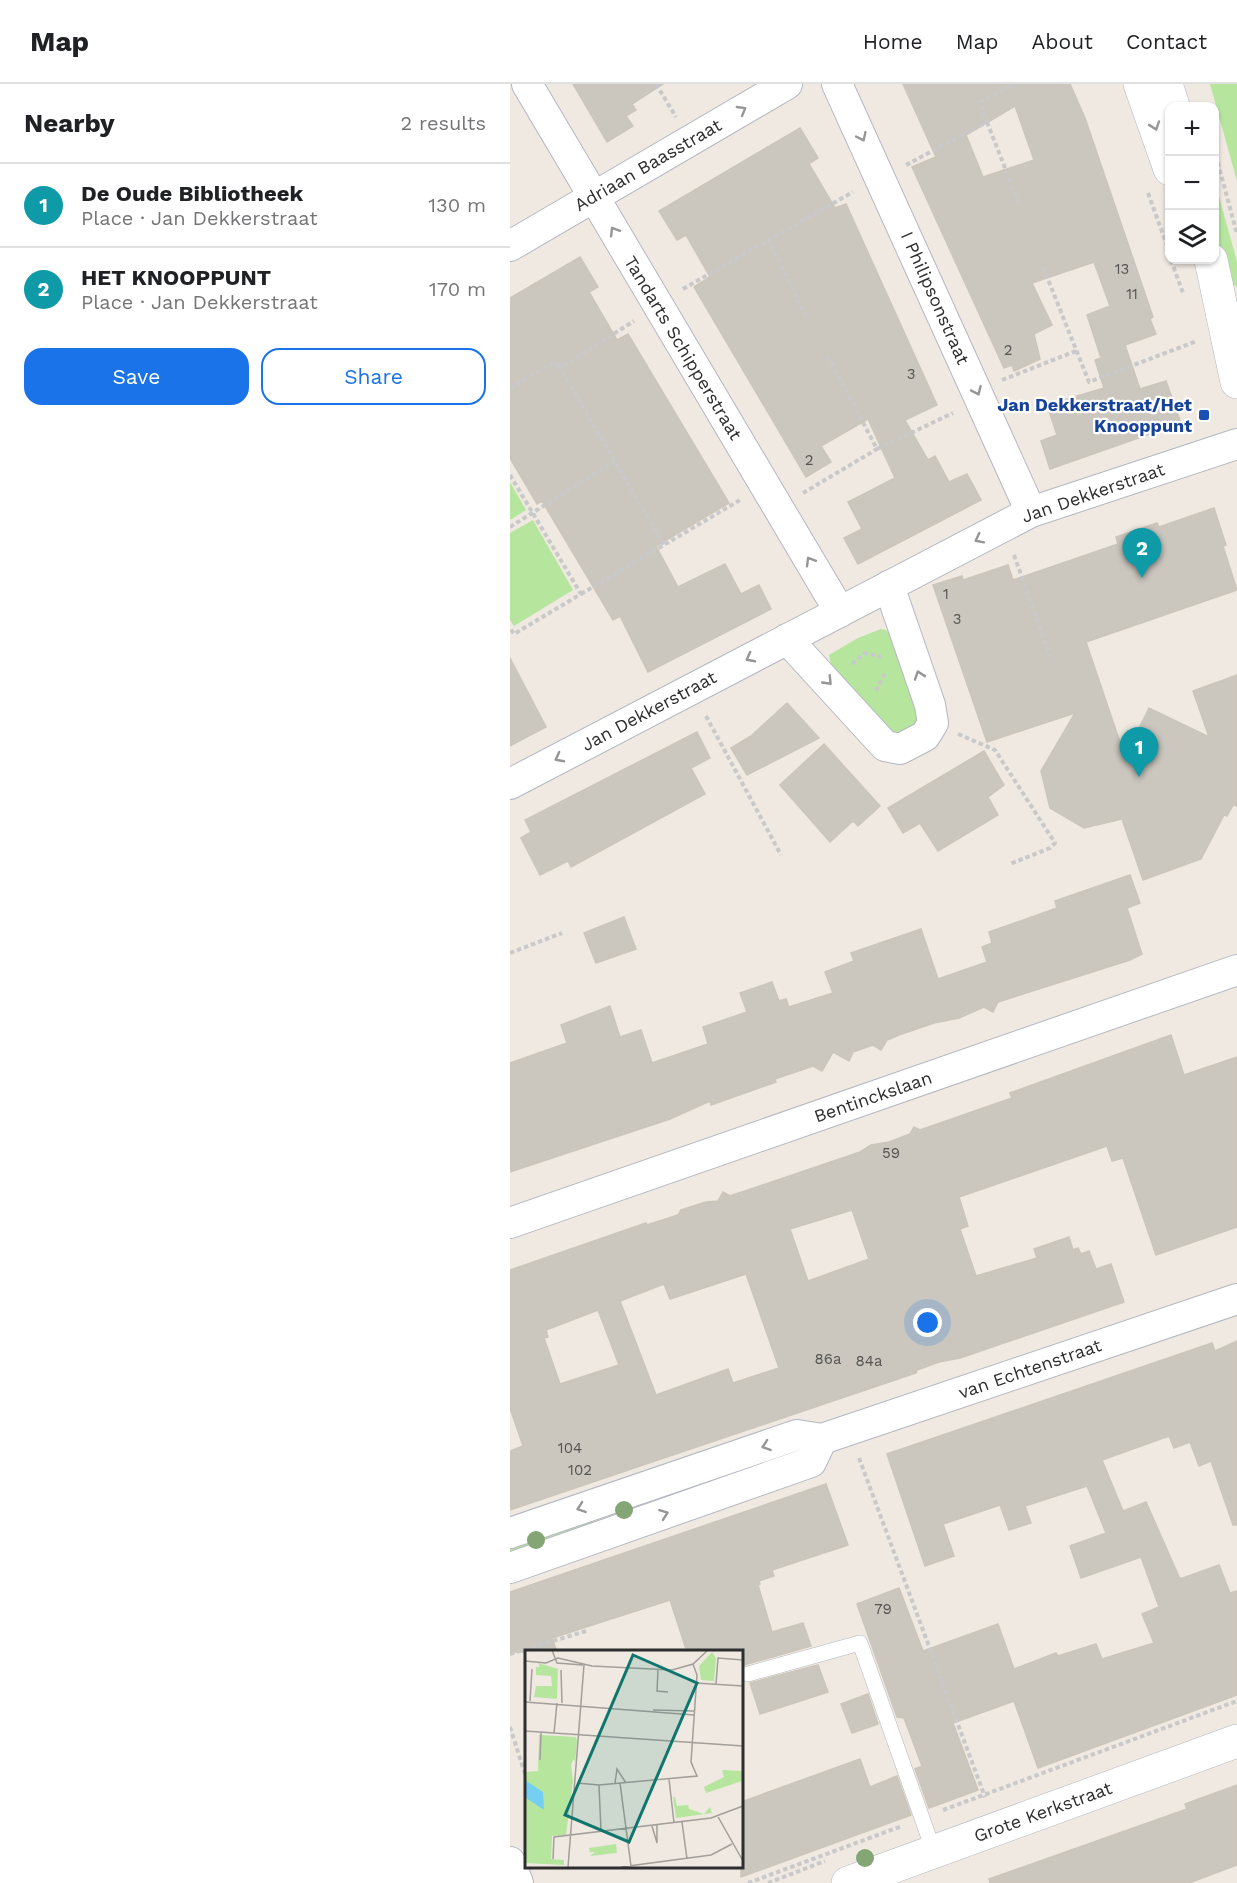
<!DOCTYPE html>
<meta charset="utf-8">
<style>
body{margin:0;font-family:"Work Sans",sans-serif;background:#f2f2f2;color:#202124}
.controls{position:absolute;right:18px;top:18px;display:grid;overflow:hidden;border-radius:12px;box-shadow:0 2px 4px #0004}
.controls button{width:54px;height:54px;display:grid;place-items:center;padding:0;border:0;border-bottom:2px solid #e0e0e0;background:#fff;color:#202124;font:30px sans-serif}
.you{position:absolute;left:418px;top:1239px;width:21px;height:21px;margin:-15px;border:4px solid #fff;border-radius:50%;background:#1a73e8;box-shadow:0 0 0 9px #1a73e833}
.badge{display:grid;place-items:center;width:39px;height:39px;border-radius:50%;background:#1a73e8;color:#fff;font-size:20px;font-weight:700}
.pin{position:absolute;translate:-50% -50px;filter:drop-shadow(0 2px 3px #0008)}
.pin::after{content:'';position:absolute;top:32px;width:21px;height:18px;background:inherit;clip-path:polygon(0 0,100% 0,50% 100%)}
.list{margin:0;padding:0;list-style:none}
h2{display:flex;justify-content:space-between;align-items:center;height:78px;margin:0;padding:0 24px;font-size:26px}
h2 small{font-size:20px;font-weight:400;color:#757577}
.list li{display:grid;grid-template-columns:39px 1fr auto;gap:18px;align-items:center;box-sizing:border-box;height:84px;padding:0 24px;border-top:2px solid #e0e0e0}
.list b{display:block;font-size:22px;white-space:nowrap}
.list p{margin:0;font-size:20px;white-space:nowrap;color:#757577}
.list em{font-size:20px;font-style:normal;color:#757577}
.actions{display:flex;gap:12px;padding:18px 24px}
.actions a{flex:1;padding:14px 0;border:2px solid #1a73e8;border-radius:18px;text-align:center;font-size:21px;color:#1a73e8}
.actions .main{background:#1a73e8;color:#fff}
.icon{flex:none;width:33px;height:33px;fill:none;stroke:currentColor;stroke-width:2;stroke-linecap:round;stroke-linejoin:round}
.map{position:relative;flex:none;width:727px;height:1799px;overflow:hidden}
header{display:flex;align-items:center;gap:36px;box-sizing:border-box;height:84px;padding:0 30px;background:#fff;border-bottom:2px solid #e0e0e0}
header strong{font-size:28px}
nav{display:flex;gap:33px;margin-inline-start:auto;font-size:21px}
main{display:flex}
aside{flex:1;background:#fff}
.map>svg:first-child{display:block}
</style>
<header>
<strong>Map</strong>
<nav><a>Home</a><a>Map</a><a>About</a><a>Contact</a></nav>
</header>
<main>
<aside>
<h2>Nearby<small>2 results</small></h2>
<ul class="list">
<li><span class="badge" style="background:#0f9aa8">1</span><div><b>De Oude Bibliotheek</b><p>Place · Jan Dekkerstraat</p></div><em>130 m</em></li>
<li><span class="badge" style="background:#0f9aa8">2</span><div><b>HET KNOOPPUNT</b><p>Place · Jan Dekkerstraat</p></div><em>170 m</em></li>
</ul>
<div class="actions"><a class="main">Save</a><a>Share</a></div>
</aside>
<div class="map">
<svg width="727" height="1799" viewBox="0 0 727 1799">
<rect width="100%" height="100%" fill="#efe9e1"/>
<!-- green -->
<g fill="#b6e59e">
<polygon points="700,0 727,0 727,97"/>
<polygon points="704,94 727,178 727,203 718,197 705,147"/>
<polygon points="0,398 16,426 2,435 0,435"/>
<polygon points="23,436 63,506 4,542 0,536 0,449"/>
<polygon points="371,545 391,550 414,651 381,651 323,590 319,571 348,554"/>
<polygon points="81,1432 84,1442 0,1470 0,1458"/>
</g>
<!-- building -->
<g fill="#cbc7bf" stroke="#cbc5ba" stroke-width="1.5" fill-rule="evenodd">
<polygon points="63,0 153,0 122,20 126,26 116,32 123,42 97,58"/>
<path d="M 393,0 L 560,0 L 575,34 L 643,233 L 640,235 L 646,250 L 615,261 L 630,305 L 656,297 L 671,339 L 540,385 L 531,357 L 547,351 L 537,321 L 594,304 L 585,276 L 591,274 L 577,231 L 600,222 L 584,178 L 522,199 L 542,241 L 524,250 L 530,275 L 504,287 L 502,281 L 494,284 L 402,83 L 426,73 ZM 505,22 L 524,76 L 473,93 L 456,51 Z"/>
<polygon points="290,44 308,74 299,80 325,124 336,120 427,321 395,336 418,376 425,372 439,398 457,390 471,416 348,480 334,454 352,445 338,418 385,394 358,335 311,362 321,378 296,393 184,203 200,193 176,151 167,156 149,127"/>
<polygon points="70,173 88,203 79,208 107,256 118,250 219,419 146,462 168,503 215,480 231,510 249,501 261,525 138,588 110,532 103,536 32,417 27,420 0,374 0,214"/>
<polygon points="704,424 716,461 713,462 727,506 576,558 615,673 639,624 699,653 683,607 727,591 727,722 723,721 717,732 714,731 691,775 633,796 612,735 574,744 540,724 531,687 565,629 477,658 423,501 452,492 453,496 498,481 503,496 608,460 606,453 647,439 649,443"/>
<polygon points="0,574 36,643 0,662"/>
<polygon points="277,619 309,654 237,691 221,664 241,652"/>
<polygon points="187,648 200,674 181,684 195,710 61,783 58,777 30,791 11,754 21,748 15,736"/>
<polygon points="314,660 370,722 348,742 343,737 320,758 270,701"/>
<polygon points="474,667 494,701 478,713 488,731 428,767 410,739 393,749 378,724"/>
<polygon points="620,791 630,819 617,824 632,870 620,876 488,918 483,928 474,923 449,934 424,939 389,951 377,956 371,966 363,961 343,968 339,977 323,968 312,987 303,982 265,995 266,998 201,1021 200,1017 160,1035 0,1088 0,979 57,959 51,941 100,922 110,953 131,946 142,979 198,960 193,943 237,928 230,909 262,898 269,917 276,915 279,923 323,909 315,888 344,877 341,869 411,845 428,895 477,878 472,863 482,859 479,848 547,824 545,817"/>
<polygon points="114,833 126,865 86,879 74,849"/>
<path d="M 661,951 L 674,991 L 727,973 L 727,1143 L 646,1171 L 613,1074 L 602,1077 L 597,1062 L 449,1113 L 458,1142 L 450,1145 L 466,1192 L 527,1174 L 524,1165 L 559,1153 L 563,1166 L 568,1164 L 571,1170 L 579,1167 L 586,1185 L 601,1180 L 614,1218 L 450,1274 L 429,1278 L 407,1286 L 406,1289 L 0,1426 L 0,1367 L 13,1362 L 0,1324 L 0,1186 L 136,1139 L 137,1141 L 168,1131 L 171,1126 L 196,1118 L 208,1117 L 213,1108 L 220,1112 L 350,1068 L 361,1061 L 379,1058 L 400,1050 L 404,1043 L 410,1046 L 502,1014 L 500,1009 ZM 342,1126 L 359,1175 L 298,1197 L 280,1145 ZM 236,1190 L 269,1284 L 223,1299 L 218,1285 L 146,1311 L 110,1217 L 154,1200 L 160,1215 ZM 88,1226 L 109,1281 L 50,1300 L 34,1254 L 38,1253 L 36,1246 Z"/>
<polygon points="727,1257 727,1441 723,1441 701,1377 689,1382 680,1358 664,1364 659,1352 592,1376 613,1427 636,1418 670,1495 709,1481 720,1509 727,1507 727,1611 528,1684 504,1617 443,1639 468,1706 419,1724 405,1685 412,1682 394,1634 387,1633 347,1520 389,1504 413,1567 488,1540 504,1585 546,1569 548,1572 586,1560 592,1575 644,1559 632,1530 649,1523 631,1473 571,1494 560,1462 596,1449 577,1402 515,1422 521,1439 499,1446 490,1421 433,1440 444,1472 415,1482 377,1370 702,1259 705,1267"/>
<polygon points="316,1400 338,1461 262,1486 264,1492 249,1497 250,1500 248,1501 262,1548 293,1539 301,1562 234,1581 231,1568 177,1568 160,1516 42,1554 47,1568 0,1568 0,1508"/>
<polygon points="308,1581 318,1608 250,1630 240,1599"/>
<polygon points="358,1610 368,1640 342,1649 331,1620"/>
<polygon points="350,1675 360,1703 387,1692 401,1731 231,1793 231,1718"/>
<polygon points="727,1701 727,1781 679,1799 480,1799 479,1795 677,1725 675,1720"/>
</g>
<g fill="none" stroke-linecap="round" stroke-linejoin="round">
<!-- lane casing -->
<g stroke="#b4b7c1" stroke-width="16">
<polyline id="lane" points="238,1590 350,1559 424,1768"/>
</g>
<!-- street casing -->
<g stroke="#b4b7c1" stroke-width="32">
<g id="street">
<polyline points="17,0 330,528"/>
<polyline points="327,0 521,428"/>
<polyline points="0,162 277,0"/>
<polyline points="277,555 375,662 390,665 415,652 423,639 420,621 379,502"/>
<polyline points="0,700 521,428 727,360"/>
<polyline points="0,1139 727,886"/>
<polyline points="0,1449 287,1351 312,1355 727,1215"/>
<polyline points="0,1484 301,1378 312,1355"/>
<polyline points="0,1778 8,1799"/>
</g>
</g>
<!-- secondary casing -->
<g stroke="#b4b7c1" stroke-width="34">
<g id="secondary">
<polyline points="630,0 660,85"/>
<polyline points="656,0 663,22"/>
<polyline points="701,176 727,298"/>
<polyline points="338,1799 727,1657"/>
</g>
</g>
<!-- path -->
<g stroke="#c9c9c9" stroke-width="4" stroke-dasharray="4.5 3" stroke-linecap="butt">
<polyline points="146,0 166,33"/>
<polyline points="477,38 510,122"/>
<polyline points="704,64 727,150"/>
<polyline points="396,81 477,38 470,18 504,0"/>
<polyline points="638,109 660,170"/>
<polyline points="258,155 296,232"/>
<polyline points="661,176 673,209"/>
<polyline points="533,183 579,298 687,257"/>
<polyline points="173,205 343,108"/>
<polyline points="318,272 367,365 443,329"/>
<polyline points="49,282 154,461"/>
<polyline points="492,296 566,267"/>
<polyline points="0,304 41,280 53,282 124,237"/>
<polyline points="0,391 71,510 4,550 0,544"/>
<polyline points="293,409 367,365"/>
<polyline points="0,443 105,377"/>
<polyline points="504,471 542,578"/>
<polyline points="71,510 230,416"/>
<polyline points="342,580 355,569 371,573"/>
<polyline points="366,607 376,587"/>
<polyline points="196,632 271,771"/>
<polyline points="448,650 485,666 545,759 540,764 500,780"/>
<polyline points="0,869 52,849"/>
<polyline points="349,1374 475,1713"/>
<polyline points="0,1570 76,1547"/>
<polyline points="0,1643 16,1693"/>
<polyline points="433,1726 727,1617"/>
<polyline points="238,1799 392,1742"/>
<polyline points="258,1799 315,1777"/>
</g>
<!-- lane -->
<use href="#lane" stroke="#fff" stroke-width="15"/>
<!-- street -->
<use href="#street" stroke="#fff" stroke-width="30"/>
<!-- secondary -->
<use href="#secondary" stroke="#fff" stroke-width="33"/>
</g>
<!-- trees -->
<g fill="#84a574">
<circle cx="114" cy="1426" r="9"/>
<circle cx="26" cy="1456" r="9"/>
<circle cx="355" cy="1774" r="9"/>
</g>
<!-- one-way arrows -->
<defs><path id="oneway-chevron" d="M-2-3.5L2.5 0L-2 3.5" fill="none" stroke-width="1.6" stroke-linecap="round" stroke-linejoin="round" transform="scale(1.5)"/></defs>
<g stroke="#969696">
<use href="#oneway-chevron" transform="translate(232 26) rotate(-30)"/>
<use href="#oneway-chevron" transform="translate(645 42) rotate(71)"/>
<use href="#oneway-chevron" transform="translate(352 53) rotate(65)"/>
<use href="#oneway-chevron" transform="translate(104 147) rotate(-121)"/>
<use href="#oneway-chevron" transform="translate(467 307) rotate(66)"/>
<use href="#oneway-chevron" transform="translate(469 455) rotate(153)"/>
<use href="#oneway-chevron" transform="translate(300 477) rotate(-121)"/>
<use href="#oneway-chevron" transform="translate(240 574) rotate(152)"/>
<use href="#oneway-chevron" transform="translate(409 591) rotate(-109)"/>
<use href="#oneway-chevron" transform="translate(318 597) rotate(46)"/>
<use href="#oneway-chevron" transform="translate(49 674) rotate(152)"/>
<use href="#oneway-chevron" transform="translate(256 1362) rotate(161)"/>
<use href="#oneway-chevron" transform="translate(71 1424) rotate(161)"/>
<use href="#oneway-chevron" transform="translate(154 1430) rotate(-20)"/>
</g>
<!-- markers -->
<rect fill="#1a4fb4" stroke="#fff" stroke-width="2" x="688" y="325" width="12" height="12" rx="3"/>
<g text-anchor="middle" stroke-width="4.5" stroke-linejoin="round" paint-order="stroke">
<!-- number labels -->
<g font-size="15" fill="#555452">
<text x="612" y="190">13</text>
<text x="622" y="215">11</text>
<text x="498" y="271">2</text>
<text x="401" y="295">3</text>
<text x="299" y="381">2</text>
<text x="436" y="515">1</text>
<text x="447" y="540">3</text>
<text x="381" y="1074">59</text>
<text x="318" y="1280">86a</text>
<text x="359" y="1282">84a</text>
<text x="60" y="1369">104</text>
<text x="70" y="1391">102</text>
<text x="373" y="1530">79</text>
</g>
<!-- street labels -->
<g font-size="18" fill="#2e2e2e" stroke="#fff">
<text transform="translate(138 81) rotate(-30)" y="6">Adriaan Baasstraat</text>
<text transform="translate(425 214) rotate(66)" y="6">I Philipsonstraat</text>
<text transform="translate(173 264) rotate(59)" y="6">Tandarts Schipperstraat</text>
<text transform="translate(583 409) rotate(-19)" y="6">Jan Dekkerstraat</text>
<text transform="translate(139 627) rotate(-28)" y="6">Jan Dekkerstraat</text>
<text transform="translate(363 1013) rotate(-19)" y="6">Bentinckslaan</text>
<text transform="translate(520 1285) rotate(-19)" y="6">van Echtenstraat</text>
<text transform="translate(533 1728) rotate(-20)" y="6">Grote Kerkstraat</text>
</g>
<!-- transit labels -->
<g font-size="18" font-weight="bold" fill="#164399" stroke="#fff" text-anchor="end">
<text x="682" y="327">Jan Dekkerstraat/Het<tspan x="682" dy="21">Knooppunt</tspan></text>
</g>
</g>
<!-- overview -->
<g transform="translate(15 1566)">
<rect width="218" height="218" fill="#efe9e1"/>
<path d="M 189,0 L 197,0 L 187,2 L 191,8 L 189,31 L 176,30 L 174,16 ZM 13,13 L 33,19 L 32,49 L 9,47 L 11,36 L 27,36 L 26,26 L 11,25 L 11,17 L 15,17 ZM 14,85 L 51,87 L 52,91 L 50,112 L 49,109 L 46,114 L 48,131 L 41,185 L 27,186 L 26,209 L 39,210 L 39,215 L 0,213 L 0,122 L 13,121 ZM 197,120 L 217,121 L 217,131 L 181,143 L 179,137 L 199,127 ZM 148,147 L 150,147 L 152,156 L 163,155 L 164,159 L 179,164 L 185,157 L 187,163 L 151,168 ZM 91,194 L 92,203 L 65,206 L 70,202 L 65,202 L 64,198 Z" fill="#b6e59e"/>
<path d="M 0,130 L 18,142 L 19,160 L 1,148 Z" fill="#75cff0"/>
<path fill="none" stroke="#a29e99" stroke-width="1.5" d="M 27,0 L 32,13 L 58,15M 0,11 L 21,13 L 33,8 L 67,16 L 147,20 L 168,14 L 183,0M 36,20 L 37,53M 133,20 L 132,41 L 143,42M 171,33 L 218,36M 191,34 L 193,8 L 218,10M 5,51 L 7,19M 0,52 L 169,65M 128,60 L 169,61M 0,81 L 218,96M 29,83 L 32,53M 15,110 L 16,83M 144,129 L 149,173M 52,133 L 74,135 L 172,126 L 166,112 L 172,25 L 168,14M 90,133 L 92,119 L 101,133M 95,133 L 106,216M 74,135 L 76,182M 192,165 L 218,211M 157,172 L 162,209M 127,176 L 132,193 L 132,175M 28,209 L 29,187 L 186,168 L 218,156M 43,217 L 59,15M 96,217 L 186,205 L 207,194"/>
<path fill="#0f766e" fill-opacity="0.15" stroke="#0f766e" stroke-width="3" d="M 108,5 L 172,33 L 104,192 L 40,165 Z"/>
<rect width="218" height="218" fill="none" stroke="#2e2e2e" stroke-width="3"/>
</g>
</svg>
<div class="controls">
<button>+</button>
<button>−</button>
<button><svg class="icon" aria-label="layers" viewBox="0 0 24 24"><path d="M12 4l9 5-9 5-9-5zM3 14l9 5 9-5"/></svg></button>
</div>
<div class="you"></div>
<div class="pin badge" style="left:629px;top:693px;background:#0f9aa8">1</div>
<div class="pin badge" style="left:632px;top:494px;background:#0f9aa8">2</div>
</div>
</main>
